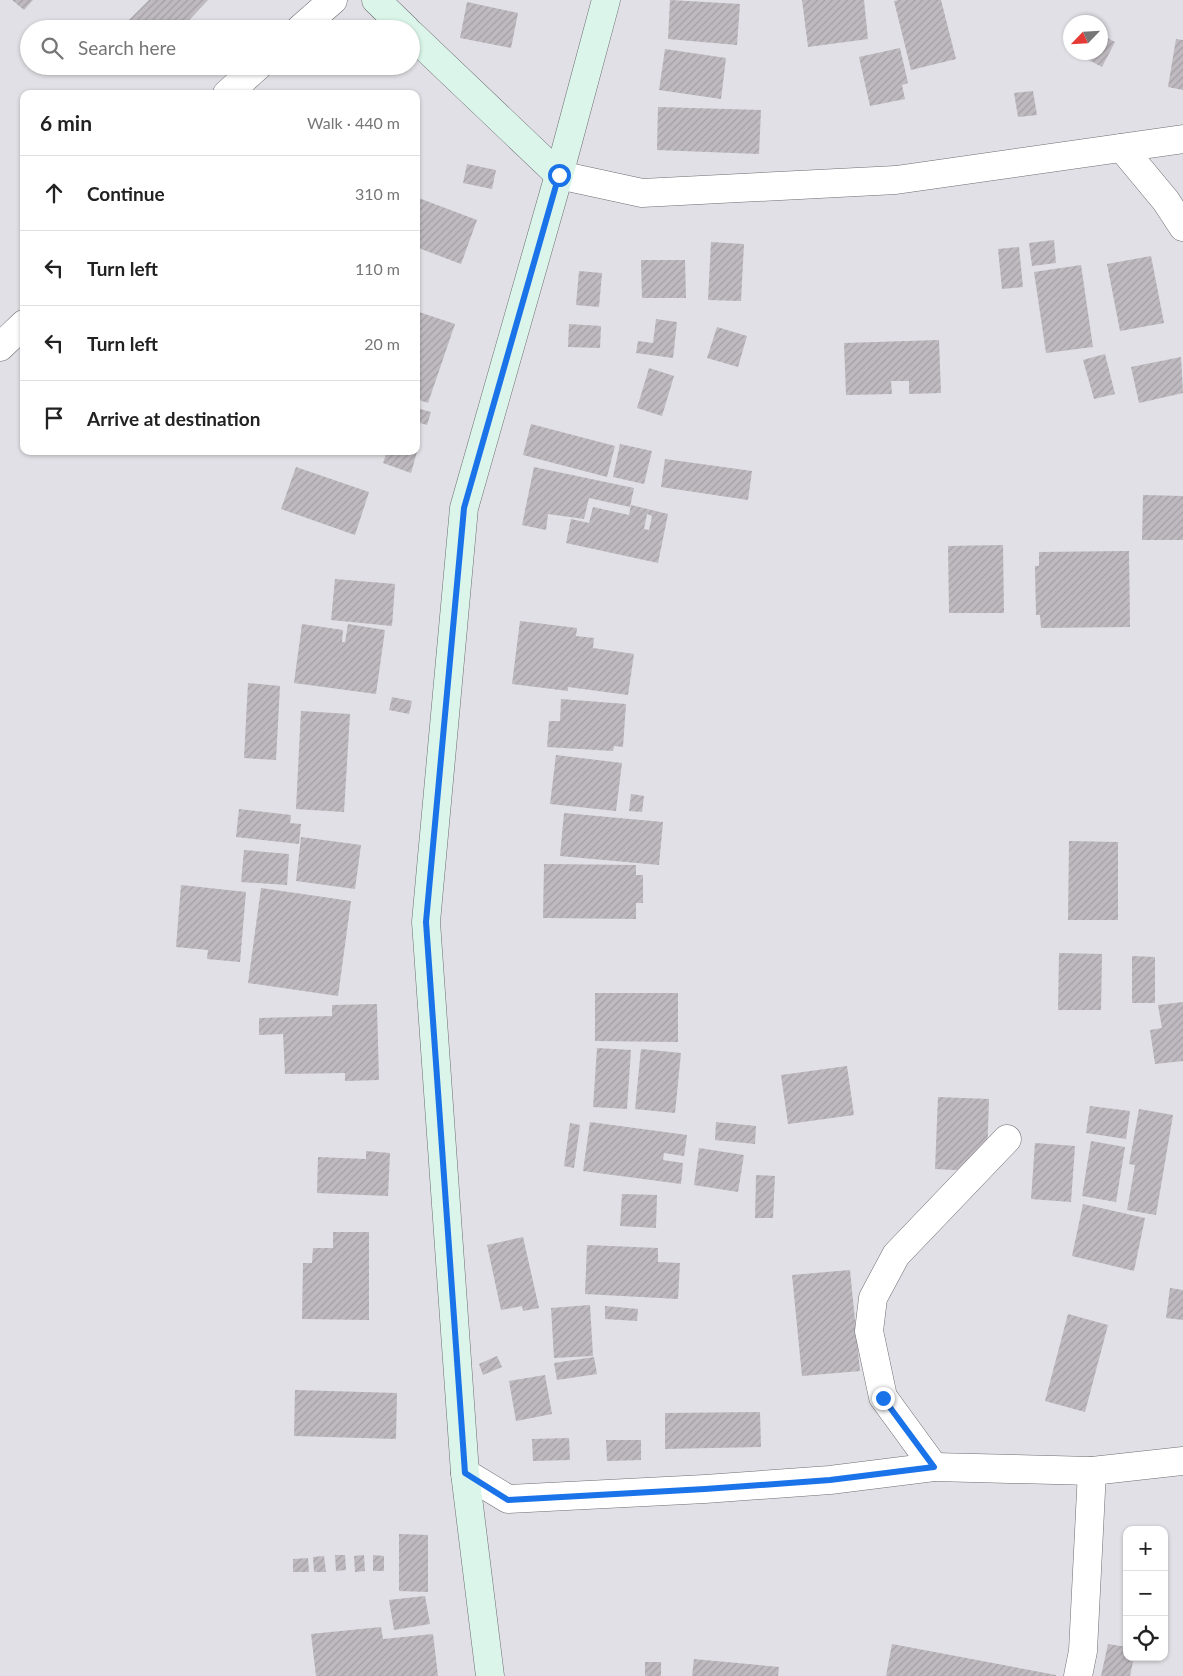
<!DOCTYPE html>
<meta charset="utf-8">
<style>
body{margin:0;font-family:Lato,sans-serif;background:#f2f2f2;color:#222}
.controls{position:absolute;right:15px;bottom:15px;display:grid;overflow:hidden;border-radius:10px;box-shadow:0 1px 4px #0004}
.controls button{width:45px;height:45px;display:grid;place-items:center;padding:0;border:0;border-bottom:1px solid #e0e0e0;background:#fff;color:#222;font:25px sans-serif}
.compass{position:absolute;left:1063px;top:15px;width:45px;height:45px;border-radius:50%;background:#fff;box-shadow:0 1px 4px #0004;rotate:245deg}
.stop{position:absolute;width:15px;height:15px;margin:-11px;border:4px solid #1a73e8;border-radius:50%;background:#fff}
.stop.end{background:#1a73e8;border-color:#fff;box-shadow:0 1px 5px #0008}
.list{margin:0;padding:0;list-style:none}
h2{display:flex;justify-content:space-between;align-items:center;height:65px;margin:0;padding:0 20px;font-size:21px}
h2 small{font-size:16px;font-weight:400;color:#767676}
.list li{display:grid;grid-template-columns:32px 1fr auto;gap:15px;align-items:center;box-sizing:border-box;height:75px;padding:0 20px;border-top:1px solid #e0e0e0}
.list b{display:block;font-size:19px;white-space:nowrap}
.list em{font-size:16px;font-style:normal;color:#767676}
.icon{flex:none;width:28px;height:28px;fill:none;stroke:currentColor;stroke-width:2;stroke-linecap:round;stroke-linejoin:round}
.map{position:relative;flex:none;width:1183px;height:1676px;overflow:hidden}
.search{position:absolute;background:#fff;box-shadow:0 1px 4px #0004;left:20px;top:20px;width:400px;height:55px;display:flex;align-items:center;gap:12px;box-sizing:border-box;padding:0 18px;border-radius:28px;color:#767676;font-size:19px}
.panel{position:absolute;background:#fff;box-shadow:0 1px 4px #0004;left:20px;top:90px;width:400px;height:365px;border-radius:10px}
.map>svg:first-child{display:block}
</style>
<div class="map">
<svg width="1183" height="1676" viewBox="0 0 1183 1676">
<defs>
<pattern id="building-hatch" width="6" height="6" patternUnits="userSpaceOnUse" patternTransform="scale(1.25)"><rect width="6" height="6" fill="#bebabf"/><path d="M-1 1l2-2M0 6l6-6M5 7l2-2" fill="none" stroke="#a39fa4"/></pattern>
</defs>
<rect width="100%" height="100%" fill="#e0e0e6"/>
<!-- building -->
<g fill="url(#building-hatch)" fill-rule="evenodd">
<polygon points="12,0 33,0 24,10"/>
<polygon points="149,0 208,0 181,29 134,29 127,22"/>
<polygon points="670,0 740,4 737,45 668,39"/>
<polygon points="802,0 864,0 868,39 808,47"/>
<polygon points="899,0 941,0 956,59 911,70 894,1"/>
<polygon points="467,2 518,13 511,48 460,38"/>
<polygon points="1100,34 1115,42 1102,67 1079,55 1080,52 1100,52"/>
<polygon points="1176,39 1183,40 1183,90 1168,87"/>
<polygon points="900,48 908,83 902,85 905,99 870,106 859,57"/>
<polygon points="665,49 726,58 721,99 659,90"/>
<polygon points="1033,91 1037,115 1018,117 1014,93"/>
<polygon points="658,107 761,110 759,154 657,150"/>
<polygon points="467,164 496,170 492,189 463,183"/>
<polygon points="416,197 477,220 461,264 416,247"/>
<polygon points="1054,240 1056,263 1032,266 1029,243"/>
<polygon points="711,242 744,244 741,301 708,300"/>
<polygon points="1019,247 1023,287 1002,289 998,249"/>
<polygon points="1151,256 1164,323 1120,331 1107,264"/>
<polygon points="641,260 685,260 686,298 642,298"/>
<polygon points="1081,265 1093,347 1046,353 1034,272"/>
<polygon points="579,271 602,273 599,307 576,305"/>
<polygon points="416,311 455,324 428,403 416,399"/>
<polygon points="656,319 677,322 673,358 636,353 638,341 653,343"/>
<polygon points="569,324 601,326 600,348 568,347"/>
<polygon points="717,327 747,336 738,367 707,358"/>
<polygon points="939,340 941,393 909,394 909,381 891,381 892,394 846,395 844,343"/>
<polygon points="1105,354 1115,394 1094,399 1083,360"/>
<polygon points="1181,357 1183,393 1139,403 1131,367"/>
<polygon points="649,368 674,376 662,416 637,408"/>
<polygon points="416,408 431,412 427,425 416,422"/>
<polygon points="531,424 615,446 607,477 523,455"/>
<polygon points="620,444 652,451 644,484 613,477"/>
<polygon points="387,451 417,452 411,473 383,463"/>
<polygon points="665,459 752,471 748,500 661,487"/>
<polygon points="296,467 369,492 355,535 281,509"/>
<polygon points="534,467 634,488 630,507 589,498 584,519 548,514 546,530 522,525"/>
<polygon points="1143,495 1183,496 1183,540 1142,540"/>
<path d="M 631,505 L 668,514 L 658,563 L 566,543 L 571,519 L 589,523 L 593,507 L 629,515 ZM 647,514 L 652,516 L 649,530 L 644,529 Z"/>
<polygon points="1003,545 1004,613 949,613 948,546"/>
<polygon points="1129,551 1130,627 1041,628 1040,615 1036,615 1035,566 1039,566 1039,552"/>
<polygon points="335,579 395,584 392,626 331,620"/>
<polygon points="520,621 577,628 576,636 594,638 593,648 634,654 628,695 568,687 568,691 512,684"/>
<polygon points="302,624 343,630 342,642 345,642 348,624 385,630 376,694 294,683"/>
<polygon points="248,683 280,686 276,760 244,758"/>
<polygon points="392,697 412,701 409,714 389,710"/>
<polygon points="561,699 626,704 623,747 614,746 613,751 547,747 549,721 560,721"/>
<polygon points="301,711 350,714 344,812 296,809"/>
<polygon points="556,755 622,763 616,811 550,804"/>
<polygon points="631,794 644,796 642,812 629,811"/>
<polygon points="239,809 291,815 290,823 301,824 299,844 236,837"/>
<polygon points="564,813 663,822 659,865 560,856"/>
<polygon points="301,837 361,845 355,889 296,881"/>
<polygon points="1069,841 1118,842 1118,920 1068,920"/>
<polygon points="244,850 289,854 287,885 241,882"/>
<polygon points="544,864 636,865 636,875 643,875 643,903 636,903 636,919 543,918"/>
<polygon points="181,885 246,892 240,962 207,959 208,950 176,947"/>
<polygon points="261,888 351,901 338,996 248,983"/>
<polygon points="1059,953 1102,954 1101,1010 1058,1010"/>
<polygon points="1132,956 1155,957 1155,1003 1132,1003"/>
<polygon points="595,993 678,993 678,1042 595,1041"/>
<polygon points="1183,1002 1183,1061 1155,1064 1150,1030 1162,1028 1158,1005"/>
<polygon points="377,1004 379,1080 345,1081 345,1073 285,1074 283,1034 259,1035 259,1018 332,1016 332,1005"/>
<polygon points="597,1048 631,1050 627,1109 593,1107"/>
<polygon points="641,1049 681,1053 675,1113 635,1109"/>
<polygon points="847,1066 854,1115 788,1124 781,1075"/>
<polygon points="938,1097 989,1099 987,1157 974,1171 935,1169"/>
<polygon points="1090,1106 1130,1111 1126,1139 1086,1133"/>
<polygon points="1139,1109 1173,1115 1156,1215 1127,1210 1135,1165 1129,1164"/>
<polygon points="590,1122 687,1135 684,1156 664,1153 663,1160 683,1163 681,1184 583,1171"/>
<polygon points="716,1122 756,1126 755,1144 715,1140"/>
<polygon points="570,1123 580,1125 574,1168 564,1166"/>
<polygon points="1091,1141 1125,1147 1116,1202 1082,1196"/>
<polygon points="1035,1143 1075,1146 1071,1202 1031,1199"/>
<polygon points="699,1148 744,1155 738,1192 694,1185"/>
<polygon points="366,1151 390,1153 388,1196 317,1193 318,1157 366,1159"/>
<polygon points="756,1175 775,1176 773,1218 755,1218"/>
<polygon points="622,1194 657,1195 656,1228 620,1226"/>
<polygon points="1083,1204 1145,1218 1134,1271 1072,1256"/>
<polygon points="333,1232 369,1232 369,1320 302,1319 303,1263 312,1263 313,1248 333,1248"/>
<polygon points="523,1237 539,1308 523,1311 522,1306 501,1310 487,1245"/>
<polygon points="587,1245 658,1248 658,1262 680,1263 678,1299 585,1294"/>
<polygon points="850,1270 860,1371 802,1376 792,1275"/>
<polygon points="1170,1288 1183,1290 1183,1320 1166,1318"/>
<polygon points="590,1305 593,1356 554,1358 551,1308"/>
<polygon points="605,1306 638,1309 637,1321 605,1319"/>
<polygon points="1068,1314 1108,1325 1085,1412 1045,1401"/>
<polygon points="497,1356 502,1367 483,1375 479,1364"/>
<polygon points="594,1357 597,1374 557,1380 554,1363"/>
<polygon points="545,1375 552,1414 516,1421 509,1381"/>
<polygon points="295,1390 397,1393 396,1439 294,1436"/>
<polygon points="760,1412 761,1447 665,1449 665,1413"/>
<polygon points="569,1438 570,1460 533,1461 532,1439"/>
<polygon points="606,1440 641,1440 641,1460 607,1461"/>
<polygon points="399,1534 428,1535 428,1592 399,1591"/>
<polygon points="335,1555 345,1555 346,1570 336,1571"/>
<polygon points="364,1555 365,1571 355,1572 354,1556"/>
<polygon points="373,1555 384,1556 384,1571 373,1571"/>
<polygon points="324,1556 326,1572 314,1572 313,1557"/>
<polygon points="308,1558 309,1572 293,1572 293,1559"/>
<polygon points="425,1596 430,1624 394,1630 389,1600"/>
<polygon points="381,1627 383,1639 433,1634 438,1676 316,1676 311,1634"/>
<polygon points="892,1644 1056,1675 1056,1676 886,1676"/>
<polygon points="1108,1644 1127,1647 1127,1657 1134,1657 1130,1676 1101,1676"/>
<polygon points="694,1659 779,1667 778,1676 692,1676"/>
<rect x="645" y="1662" width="16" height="14"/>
</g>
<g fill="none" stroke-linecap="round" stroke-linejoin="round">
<!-- street casing -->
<g stroke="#6d6d72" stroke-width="29">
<g id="street">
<polyline points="300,29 333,0"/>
<polyline points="227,94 258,66"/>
<polyline points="1122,148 1166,201 1183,227"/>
<polyline points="559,175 642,193 896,180 1183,139"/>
<polyline points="0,347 24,324"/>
<polyline points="934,1467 883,1397 869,1331 873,1298 896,1255 1007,1139"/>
<polyline points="465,1473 508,1499 705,1489 830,1480 934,1467 1092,1471 1183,1461"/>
<polyline points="1078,1676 1083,1651 1092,1471"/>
</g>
</g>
<!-- secondary casing -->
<g stroke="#6d6d72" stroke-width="29">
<g id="secondary">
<polyline points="376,0 406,29"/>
<polyline points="411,34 559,175"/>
<polyline points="490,1676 465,1473 426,922 464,508 559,175 606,0"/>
</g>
</g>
<!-- street -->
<use href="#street" stroke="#fff" stroke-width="28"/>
<!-- secondary -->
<use href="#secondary" stroke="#dbf5ea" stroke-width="28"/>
</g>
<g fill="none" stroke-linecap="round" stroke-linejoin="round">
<!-- route -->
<polyline stroke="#1a73e8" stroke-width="6" points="559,175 464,508 426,922 465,1473 508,1500 705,1489 830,1480 934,1467 883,1398"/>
</g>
</svg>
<div class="controls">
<button>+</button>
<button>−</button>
<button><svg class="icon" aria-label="locate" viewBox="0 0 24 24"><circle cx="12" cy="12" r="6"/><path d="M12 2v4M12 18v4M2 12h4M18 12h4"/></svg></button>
</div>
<svg class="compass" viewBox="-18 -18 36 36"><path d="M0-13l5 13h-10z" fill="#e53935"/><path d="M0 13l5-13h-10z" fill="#767676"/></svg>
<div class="stop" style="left:559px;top:175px"></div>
<div class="stop end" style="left:883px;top:1398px"></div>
<div class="search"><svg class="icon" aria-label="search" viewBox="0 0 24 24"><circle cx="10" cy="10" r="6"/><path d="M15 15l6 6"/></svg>Search here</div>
<section class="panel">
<h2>6 min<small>Walk · 440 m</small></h2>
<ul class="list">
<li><svg class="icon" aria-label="ahead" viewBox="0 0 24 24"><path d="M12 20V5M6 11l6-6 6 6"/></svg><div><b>Continue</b></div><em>310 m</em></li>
<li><svg class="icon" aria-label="left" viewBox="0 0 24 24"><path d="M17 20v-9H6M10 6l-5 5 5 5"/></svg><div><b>Turn left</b></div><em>110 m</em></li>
<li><svg class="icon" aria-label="left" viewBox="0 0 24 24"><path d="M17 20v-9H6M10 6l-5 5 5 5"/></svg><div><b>Turn left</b></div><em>20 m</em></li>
<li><svg class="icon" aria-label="arrive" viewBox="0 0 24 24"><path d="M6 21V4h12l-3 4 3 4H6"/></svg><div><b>Arrive at destination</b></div></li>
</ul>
</section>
</div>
